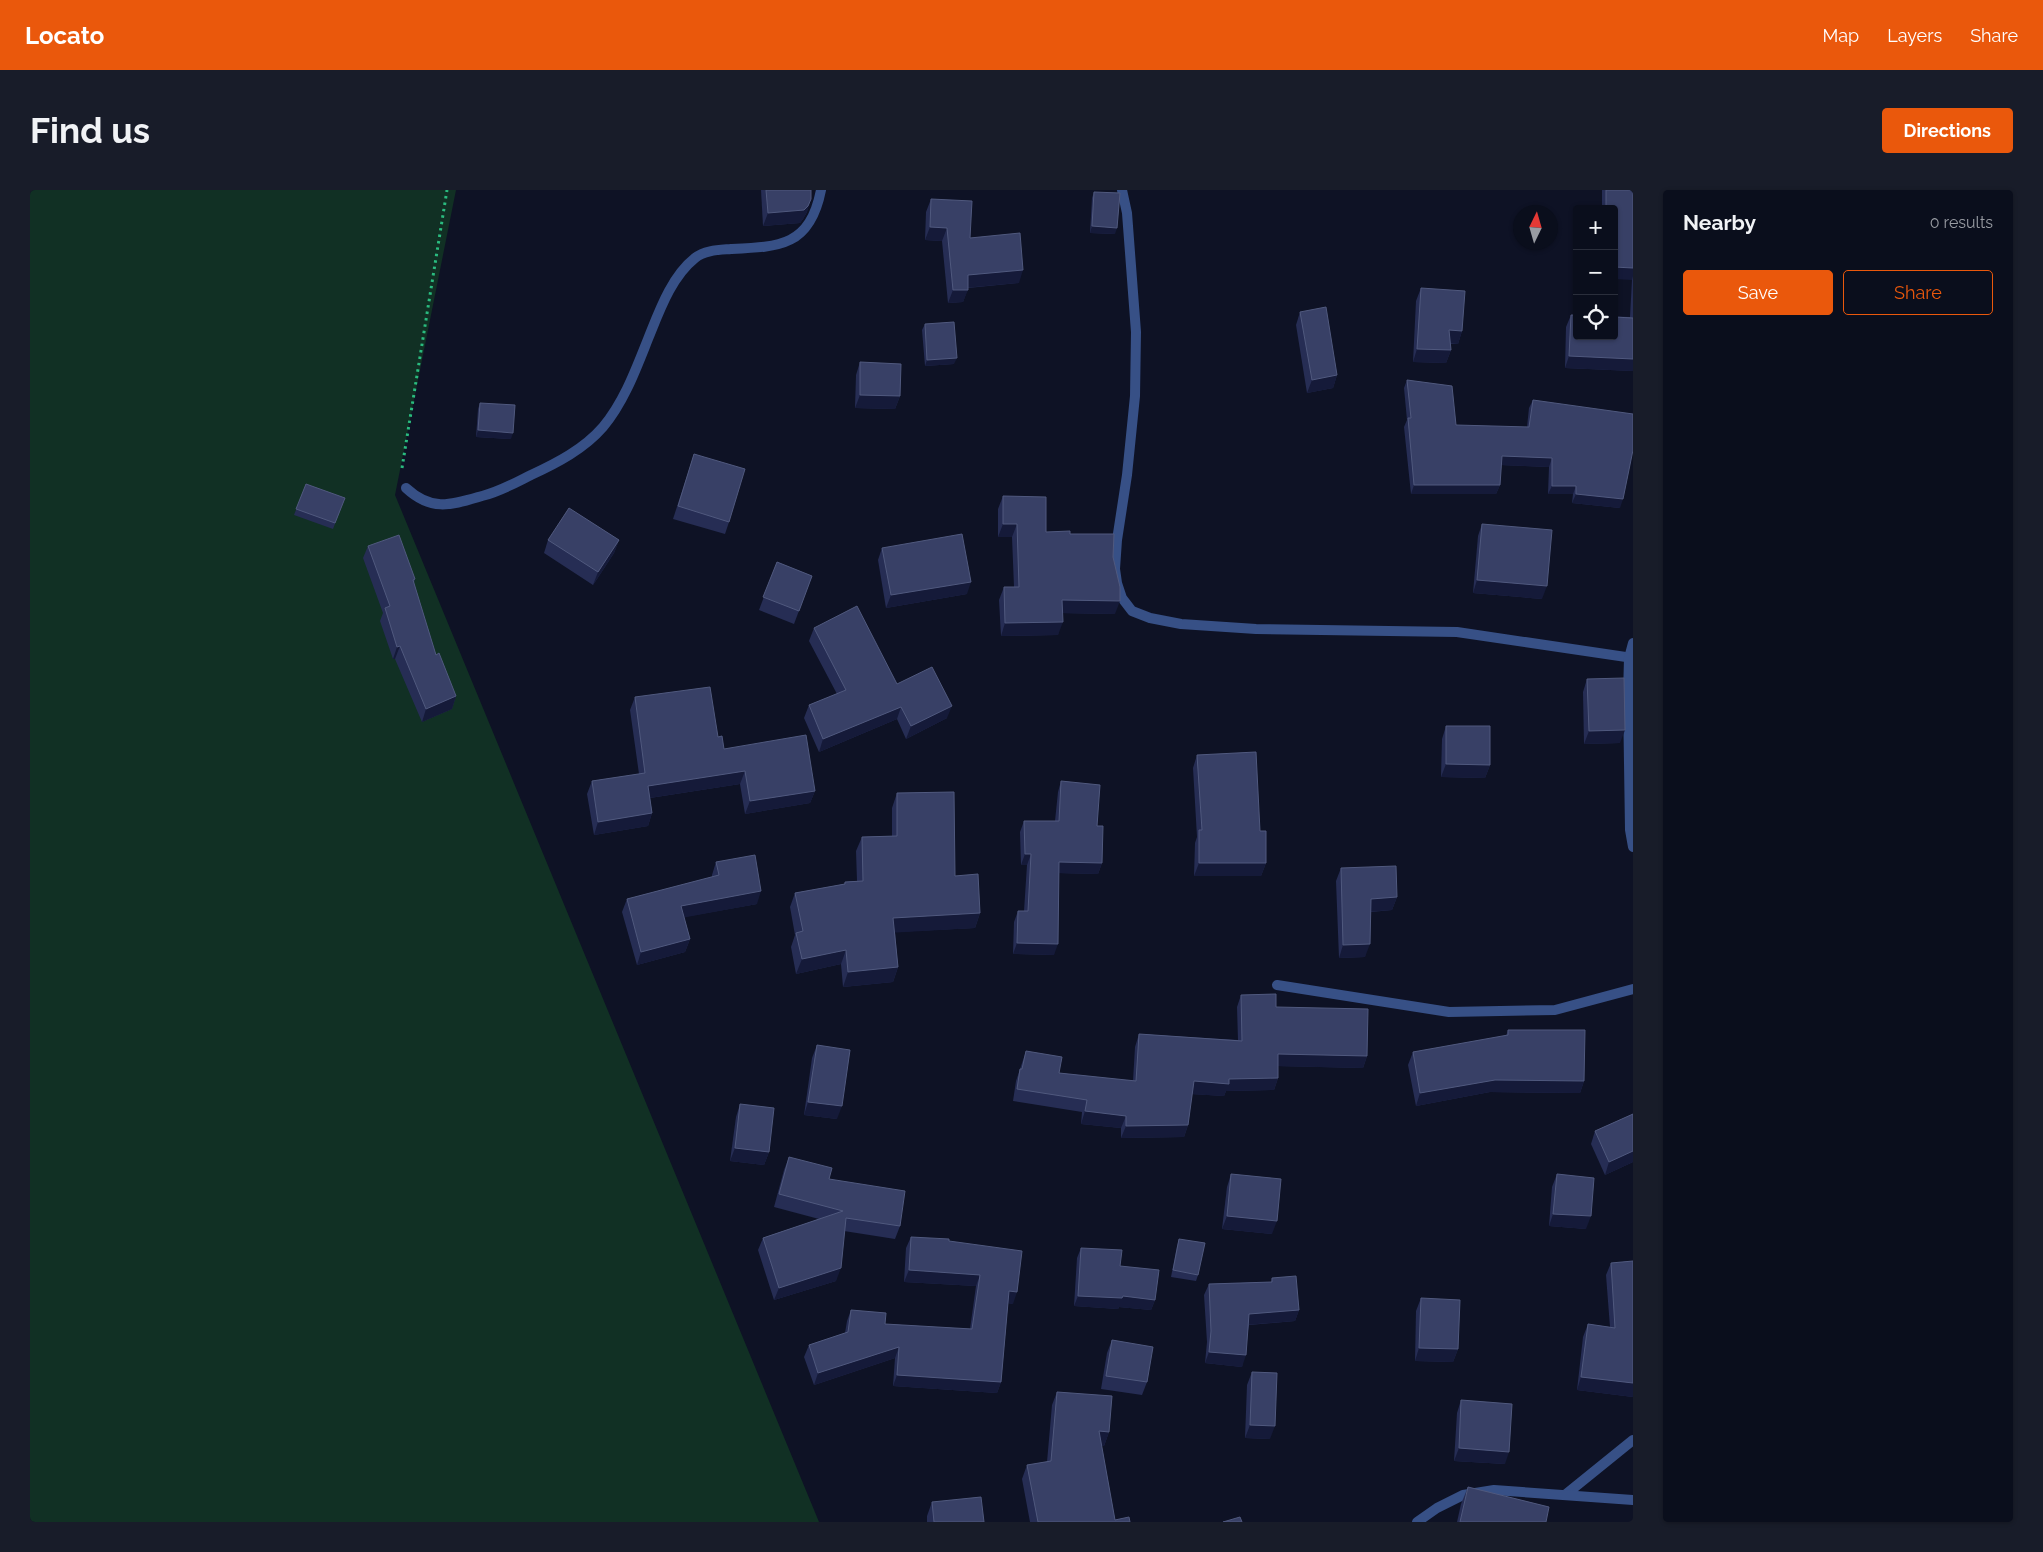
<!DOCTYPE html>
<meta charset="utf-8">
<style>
body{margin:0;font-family:Raleway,sans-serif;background:#181c29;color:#f1f3f6}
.controls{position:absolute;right:15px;top:15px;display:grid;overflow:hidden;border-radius:5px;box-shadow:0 1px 4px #0004}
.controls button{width:45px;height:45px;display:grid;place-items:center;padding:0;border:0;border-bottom:1px solid #2a2e3b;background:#0a0e1c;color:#f1f3f6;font:25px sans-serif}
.compass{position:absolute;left:1483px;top:15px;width:45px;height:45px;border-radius:50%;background:#0a0e1c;box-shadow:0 1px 4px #0004;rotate:5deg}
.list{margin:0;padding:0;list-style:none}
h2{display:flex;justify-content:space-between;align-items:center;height:65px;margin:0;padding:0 20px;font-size:21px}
h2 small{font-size:16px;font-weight:400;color:#999ca3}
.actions{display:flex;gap:10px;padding:15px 20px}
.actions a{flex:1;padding:11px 0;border:1px solid #ea580c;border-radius:5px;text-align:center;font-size:18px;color:#ea580c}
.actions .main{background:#ea580c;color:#fff}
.icon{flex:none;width:28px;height:28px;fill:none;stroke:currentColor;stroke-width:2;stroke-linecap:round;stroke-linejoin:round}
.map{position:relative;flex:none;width:1603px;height:1332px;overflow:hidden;border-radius:5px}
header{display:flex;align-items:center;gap:30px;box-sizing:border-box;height:70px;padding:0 25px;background:#ea580c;color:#fff}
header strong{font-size:24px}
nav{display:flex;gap:28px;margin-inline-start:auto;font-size:18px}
.intro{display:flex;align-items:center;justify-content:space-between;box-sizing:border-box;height:120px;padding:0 30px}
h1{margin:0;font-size:35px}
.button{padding:12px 22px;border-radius:5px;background:#ea580c;color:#fff;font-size:18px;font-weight:700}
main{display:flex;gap:30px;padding:0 30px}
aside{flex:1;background:#0a0e1c;border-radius:5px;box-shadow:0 1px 4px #0004}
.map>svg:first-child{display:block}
</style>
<header>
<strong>Locato</strong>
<nav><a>Map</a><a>Layers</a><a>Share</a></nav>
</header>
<div class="intro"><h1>Find us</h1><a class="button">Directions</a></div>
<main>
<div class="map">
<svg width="1603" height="1332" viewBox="0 0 1603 1332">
<rect width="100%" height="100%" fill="#0e1225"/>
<!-- green -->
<polygon fill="#113024" points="0,0 426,0 365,305 789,1332 0,1332"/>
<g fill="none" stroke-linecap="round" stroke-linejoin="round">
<!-- path -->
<polyline stroke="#2abb7f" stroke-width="3" stroke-dasharray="2.5 4" stroke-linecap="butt" points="372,278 417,0"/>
<!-- minor -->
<g stroke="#375086" stroke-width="10">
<polyline points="1092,0 1097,23 1106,142 1105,206 1097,285 1087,350 1085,379 1087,393 1092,408 1102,421 1120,428 1151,434 1226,439 1427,442 1603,468"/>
<path d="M 376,298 C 402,322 421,315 452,306 C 469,302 485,293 501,285 C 527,273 554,259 573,237 C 594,212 606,179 618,149 C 629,122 641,87 665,68 C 675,60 689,60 701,59 C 750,57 780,56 791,0"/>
<polyline points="1603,453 1599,468 1598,506 1600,640 1603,657"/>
<polyline points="1247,795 1419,822 1525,820 1603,799"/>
<polyline points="1535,1305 1603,1250"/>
<polyline points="1387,1332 1407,1318 1433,1305 1464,1300 1603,1310"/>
</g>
</g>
<!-- wall -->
<g fill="#262d54">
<polygon points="731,0 781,0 777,22 773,29 770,33 733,36"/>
<polygon points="1572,0 1603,0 1603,181 1535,178 1536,137 1541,125 1600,127 1602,90 1584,19 1572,19"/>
<polygon points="1064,2 1085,44 1060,43 1062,8"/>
<polygon points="901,9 940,48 989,93 938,98 933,112 918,113 912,51 895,50 896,22"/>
<polygon points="1391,98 1432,141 1428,154 1420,154 1421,160 1416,173 1383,172 1386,111"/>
<polygon points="1270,122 1307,185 1303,198 1277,203 1266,135"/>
<polygon points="895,134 924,174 895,176 892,140"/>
<polygon points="830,172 870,206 865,219 825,218 826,185"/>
<polygon points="1377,190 1426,235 1497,237 1499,218 1503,210 1590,318 1542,313 1543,304 1518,304 1519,277 1471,275 1470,295 1466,304 1381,304 1374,237 1377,230 1374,198"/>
<polygon points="450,213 481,249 446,247 448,219"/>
<polygon points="664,264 699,332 695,344 643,329"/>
<polygon points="276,294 315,308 303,339 264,325"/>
<polygon points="973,306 1016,342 1040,344 1083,367 1085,424 1032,423 1028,445 971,446 969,410 974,397 984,397 982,347 968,347 968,319"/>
<polygon points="1452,334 1512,409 1443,403 1448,346"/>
<polygon points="518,350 589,350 584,363 563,395 514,363"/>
<polygon points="338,356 385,389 384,393 406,465 426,506 422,519 392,532 365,469 363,469 350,431 353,423 333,368"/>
<polygon points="852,358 937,404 856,418 848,370"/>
<polygon points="747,372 782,386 764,434 729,420"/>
<polygon points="784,438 867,494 917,528 876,549 867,529 789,562 774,528 779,515 807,504 779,451"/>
<polygon points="1557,489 1590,553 1554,554 1553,502"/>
<polygon points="605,507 688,547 694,559 785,601 780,613 715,624 710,594 620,608 622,623 618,636 564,645 557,604 562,591 609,584 600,520"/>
<polygon points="1416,536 1460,575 1455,588 1411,587 1412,549"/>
<polygon points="1167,565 1230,641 1236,673 1231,686 1164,686 1165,653 1167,647 1163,578"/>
<polygon points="1031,591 1067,636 1072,673 1068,684 1029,683 1024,765 983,764 984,732 988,721 994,721 997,675 991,675 990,642 994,631 1025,631 1028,602"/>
<polygon points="867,603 950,723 945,738 865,742 868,777 863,792 813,797 811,774 766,784 761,757 765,745 760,717 765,703 814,694 815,692 827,691 826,661 832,647 862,646 862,618"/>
<polygon points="686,672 727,714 654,727 660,749 655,762 607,775 592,722 597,709 682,687 682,685"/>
<polygon points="1311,678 1367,707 1362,720 1341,722 1335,767 1309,768 1306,691"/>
<polygon points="1211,805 1246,817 1337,866 1333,878 1248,876 1248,888 1244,900 1196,901 1194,906 1162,904 1158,935 1154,947 1091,948 1091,938 1051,934 1052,922 983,911 986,891 996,861 1029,883 1103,891 1105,857 1109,844 1208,850 1207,817"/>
<polygon points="1478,840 1554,891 1550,903 1460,902 1386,916 1378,875 1383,862 1476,846"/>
<polygon points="787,855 807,929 774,925 782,868"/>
<polygon points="710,914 739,962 734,975 700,971 706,927"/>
<polygon points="1603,924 1603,972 1575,985 1561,954 1565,941"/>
<polygon points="759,967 799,989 870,1036 865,1049 814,1041 806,1091 744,1110 728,1060 733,1048 789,1029 744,1017 754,980"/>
<polygon points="1201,984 1242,1044 1192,1039 1197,997"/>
<polygon points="1527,984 1556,1039 1519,1036 1522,997"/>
<polygon points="881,1047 919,1051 983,1114 978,1113 971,1192 967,1203 863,1196 865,1168 784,1195 774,1167 779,1155 815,1143 817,1131 821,1120 855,1134 940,1139 946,1096 874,1092 876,1058"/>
<polygon points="1149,1049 1168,1085 1166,1091 1141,1087 1147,1056"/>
<polygon points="1051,1058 1090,1076 1125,1110 1121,1120 1089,1117 1088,1119 1044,1116 1047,1068"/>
<polygon points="1603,1071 1603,1207 1547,1200 1553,1147 1558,1134 1580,1137 1576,1085 1581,1073"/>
<polygon points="1242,1088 1269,1120 1265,1131 1219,1135 1212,1177 1175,1173 1177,1152 1174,1105 1179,1094 1241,1092"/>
<polygon points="1391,1108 1428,1159 1423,1172 1385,1171 1386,1121"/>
<polygon points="1082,1150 1117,1192 1112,1205 1071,1199 1077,1163"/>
<polygon points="1222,1182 1240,1249 1215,1248 1217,1195"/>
<polygon points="1027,1202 1079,1242 1074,1256 1071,1255 1085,1330 1100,1332 1000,1332 992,1289 997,1275 1017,1272 1022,1215"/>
<polygon points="1431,1210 1475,1274 1424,1271 1427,1223"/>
<polygon points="1438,1297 1516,1332 1427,1332 1431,1314"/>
<polygon points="902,1312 954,1332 897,1332 897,1326"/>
</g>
<!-- shaded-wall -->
<g fill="#151a39">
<polygon points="781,9 777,22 773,29 770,33 733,36 738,23"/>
<polygon points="1062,36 1087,38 1085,44 1060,43"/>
<polygon points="900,37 917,38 912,51 895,50"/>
<polygon points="1584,77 1603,78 1603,86 1602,90 1584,89"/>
<polygon points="993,80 989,93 934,98 938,85"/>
<polygon points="923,100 938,100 933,112 918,113"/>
<polygon points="1419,140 1432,141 1428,154 1415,153"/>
<polygon points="1387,159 1421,160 1416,173 1383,172"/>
<polygon points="1539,166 1603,169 1603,181 1535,178"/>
<polygon points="927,168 924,174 895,176 897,170"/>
<polygon points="1307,185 1303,198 1277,203 1282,190"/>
<polygon points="830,205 870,206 865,219 825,218"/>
<polygon points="448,240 483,243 481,249 446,247"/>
<polygon points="1472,266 1522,268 1519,277 1469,275"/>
<polygon points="1384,295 1470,295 1466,304 1381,304"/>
<polygon points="1522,296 1546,296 1543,304 1518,304"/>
<polygon points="1546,304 1593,309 1590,318 1542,313"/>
<polygon points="973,334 987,334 982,347 968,347"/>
<polygon points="589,350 584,363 563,395 568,382"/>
<polygon points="1447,390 1517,396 1512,409 1443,403"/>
<polygon points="941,392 937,404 856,418 861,405"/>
<polygon points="1032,410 1090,411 1085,424 1027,423"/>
<polygon points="1033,432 1028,445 971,446 975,433"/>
<polygon points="370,456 365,469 363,469 367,457"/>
<polygon points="426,506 422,519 392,532 396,519"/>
<polygon points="922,516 917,528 876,549 881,536"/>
<polygon points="871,517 867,529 789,562 793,549"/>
<polygon points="1595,540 1590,553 1554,554 1559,541"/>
<polygon points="1416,574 1460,575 1455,588 1411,587"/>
<polygon points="715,581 710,594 613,609 618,596"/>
<polygon points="785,601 780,613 715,624 720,611"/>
<polygon points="622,623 618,636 564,645 568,632"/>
<polygon points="995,664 1001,664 997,675 991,675"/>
<polygon points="1029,672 1072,673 1068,684 1025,683"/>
<polygon points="1169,673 1236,673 1231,686 1164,686"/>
<polygon points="731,701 727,714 646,729 651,716"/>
<polygon points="1367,707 1362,720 1336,722 1341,709"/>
<polygon points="950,723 945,738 858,743 863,728"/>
<polygon points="660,749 655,762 607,775 611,762"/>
<polygon points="987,753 1028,754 1024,765 983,764"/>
<polygon points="1340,754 1335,767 1309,768 1313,755"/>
<polygon points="816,760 811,774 766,784 772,769"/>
<polygon points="868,777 863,792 813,797 818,782"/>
<polygon points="1248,864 1337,866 1333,878 1243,876"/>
<polygon points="1248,888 1244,900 1196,901 1194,906 1159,904 1164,891 1199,889"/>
<polygon points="1465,890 1554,891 1550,903 1460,902 1386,916 1390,903"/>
<polygon points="778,912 812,916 807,929 774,925"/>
<polygon points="1055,921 1096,926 1091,938 1051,934"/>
<polygon points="1158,935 1154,947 1091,948 1096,936"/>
<polygon points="705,958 739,962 734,975 700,971"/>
<polygon points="1603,961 1603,972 1575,985 1579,972"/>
<polygon points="1523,1024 1561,1026 1556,1039 1519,1036"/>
<polygon points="1197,1026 1247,1031 1242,1044 1192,1039"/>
<polygon points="811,1078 806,1091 744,1110 749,1098"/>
<polygon points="879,1080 950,1085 946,1096 874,1092"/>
<polygon points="979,1101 987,1102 983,1114 975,1113"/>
<polygon points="1048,1106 1093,1106 1125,1110 1121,1120 1089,1117 1088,1119 1044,1116"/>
<polygon points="1269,1120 1265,1131 1215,1135 1219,1124"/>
<polygon points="869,1157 865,1168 784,1195 788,1183"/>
<polygon points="1389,1158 1428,1159 1423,1172 1385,1171"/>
<polygon points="1179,1162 1216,1165 1212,1177 1175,1173"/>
<polygon points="867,1185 971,1192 967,1203 863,1196"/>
<polygon points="1551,1187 1603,1193 1603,1207 1547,1200"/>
<polygon points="1220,1235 1245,1236 1240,1249 1215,1248"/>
<polygon points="1069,1241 1079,1242 1074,1256 1064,1255"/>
<polygon points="1429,1258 1479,1262 1475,1274 1424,1271"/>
</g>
<!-- building -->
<g fill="#384066" stroke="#50597e">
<polygon points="736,0 781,0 781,9 778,16 774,20 738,23"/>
<polygon points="1576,0 1603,0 1603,78 1584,77 1584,19 1576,19"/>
<polygon points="1064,2 1090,3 1087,38 1062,36"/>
<polygon points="901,9 942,11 940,48 990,43 993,80 938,85 938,100 923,100 917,38 900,37"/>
<polygon points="1391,98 1435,101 1432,141 1419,140 1421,160 1387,159"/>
<polygon points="1296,117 1307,185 1282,190 1270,122"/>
<polygon points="1541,125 1547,125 1547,146 1584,146 1584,127 1603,128 1603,169 1539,166"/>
<polygon points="924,132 927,168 897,170 895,134"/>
<polygon points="830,172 871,174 870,206 830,205"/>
<polygon points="1377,190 1422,196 1426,235 1499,237 1503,210 1603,224 1603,260 1593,309 1546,304 1546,296 1522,296 1522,268 1472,266 1470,295 1384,295 1378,228 1381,228"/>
<polygon points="450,213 485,215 483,243 448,240"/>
<polygon points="664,264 715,279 699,332 648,316"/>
<polygon points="276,294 315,308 305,333 266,319"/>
<polygon points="973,306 1016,307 1016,342 1040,341 1040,344 1084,344 1083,367 1090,397 1090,411 1032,410 1033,432 975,433 974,397 989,397 987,334 973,334"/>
<polygon points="539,318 589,350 568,382 518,350"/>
<polygon points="1452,334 1522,340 1517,396 1447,390"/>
<polygon points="932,344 941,392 861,405 852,358"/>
<polygon points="369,345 385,389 383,390 406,465 409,463 426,506 396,519 370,456 367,457 355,418 360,416 338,356"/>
<polygon points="747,372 782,386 769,421 733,407"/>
<polygon points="827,416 867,494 902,477 922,516 881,536 871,517 793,549 779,515 816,500 784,438"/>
<polygon points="1594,488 1595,540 1559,541 1557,489"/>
<polygon points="680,497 688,547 692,546 694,559 776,545 785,601 720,611 715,581 618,596 622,623 568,632 562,591 615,583 605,507"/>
<polygon points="1416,536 1460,536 1460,575 1416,574"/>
<polygon points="1226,562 1230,641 1236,641 1236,673 1169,673 1169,640 1172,640 1167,565"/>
<polygon points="1031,591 1070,595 1067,636 1073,636 1072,673 1029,672 1028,754 987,753 988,721 998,721 1001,664 995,664 994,631 1029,631"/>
<polygon points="924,602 925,686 948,684 950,723 863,728 868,777 818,782 816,760 772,769 766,743 773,741 765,703 815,694 815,692 833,691 832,647 867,646 867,603"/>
<polygon points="725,665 731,701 651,716 660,749 611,762 597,709 689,685 686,672"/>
<polygon points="1366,676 1367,707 1341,709 1340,754 1313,755 1311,678"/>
<polygon points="1246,804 1246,817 1338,819 1337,866 1248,864 1248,888 1199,889 1199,894 1164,891 1158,935 1096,936 1096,926 1055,921 1057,910 987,899 990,879 992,879 996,861 1032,867 1029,883 1106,891 1109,844 1212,851 1211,805"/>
<polygon points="1478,840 1555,840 1554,891 1465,890 1390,903 1383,862 1478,845"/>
<polygon points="787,855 820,860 812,916 778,912"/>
<polygon points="710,914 744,918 739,962 705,958"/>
<polygon points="1603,924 1603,961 1579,972 1565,941"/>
<polygon points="759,967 802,978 799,989 875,1001 870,1036 816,1028 811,1078 749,1098 733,1048 813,1021 749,1004"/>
<polygon points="1201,984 1251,989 1247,1031 1197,1026"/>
<polygon points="1527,984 1564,988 1561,1026 1523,1024"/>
<polygon points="881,1047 919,1049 919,1051 992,1061 987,1102 979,1101 971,1192 867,1185 869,1157 788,1183 779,1155 818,1142 821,1120 856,1123 855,1134 942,1139 950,1085 879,1080"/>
<polygon points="1149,1049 1175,1053 1168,1085 1143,1080"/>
<polygon points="1051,1058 1092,1060 1090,1076 1129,1080 1125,1110 1093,1106 1092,1108 1048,1106"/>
<polygon points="1603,1071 1603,1193 1551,1187 1558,1134 1585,1138 1581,1073"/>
<polygon points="1266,1086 1269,1120 1219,1124 1216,1165 1179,1162 1181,1141 1179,1094 1242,1092 1242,1088"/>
<polygon points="1391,1108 1430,1110 1428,1159 1389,1158"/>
<polygon points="1082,1150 1123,1157 1117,1192 1076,1186"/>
<polygon points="1222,1182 1247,1183 1245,1236 1220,1235"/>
<polygon points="1027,1202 1082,1206 1079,1242 1069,1241 1085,1330 1099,1327 1100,1332 1008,1332 997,1275 1021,1271"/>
<polygon points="1431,1210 1482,1214 1479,1262 1429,1258"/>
<polygon points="1438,1297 1519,1317 1516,1332 1430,1332"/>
<polygon points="951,1307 954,1332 904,1332 902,1312"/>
<polygon points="1210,1327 1212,1332 1193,1332"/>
</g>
</svg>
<div class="controls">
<button>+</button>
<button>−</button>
<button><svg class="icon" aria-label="locate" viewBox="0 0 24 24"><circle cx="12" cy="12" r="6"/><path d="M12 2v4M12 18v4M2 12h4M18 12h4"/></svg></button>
</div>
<svg class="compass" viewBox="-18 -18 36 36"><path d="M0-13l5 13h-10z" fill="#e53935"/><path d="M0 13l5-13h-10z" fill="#999ca3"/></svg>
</div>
<aside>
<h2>Nearby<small>0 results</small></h2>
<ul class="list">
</ul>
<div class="actions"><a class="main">Save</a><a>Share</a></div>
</aside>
</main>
